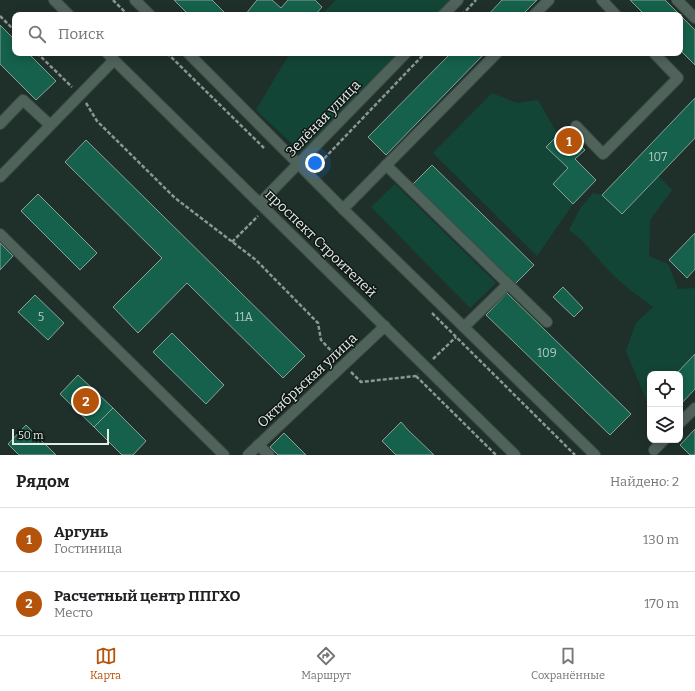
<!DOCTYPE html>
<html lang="ru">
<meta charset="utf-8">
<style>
body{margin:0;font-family:Bitter,serif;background:#f6f6f6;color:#202124}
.controls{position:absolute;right:12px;bottom:12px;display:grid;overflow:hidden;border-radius:8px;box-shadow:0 2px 10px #0003}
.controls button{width:36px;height:36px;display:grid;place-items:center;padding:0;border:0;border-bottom:1px solid #e0e0e0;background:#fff;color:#202124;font:20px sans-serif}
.scale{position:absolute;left:12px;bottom:10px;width:97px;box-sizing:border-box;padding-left:4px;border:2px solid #e2ece8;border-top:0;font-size:11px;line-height:14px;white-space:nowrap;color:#e2ece8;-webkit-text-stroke:3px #0f1613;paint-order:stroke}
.you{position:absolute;left:315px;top:163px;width:14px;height:14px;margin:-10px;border:3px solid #fff;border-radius:50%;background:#1a73e8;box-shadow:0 0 0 6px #1a73e833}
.badge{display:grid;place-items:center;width:26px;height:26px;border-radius:50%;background:#b45309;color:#fff;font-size:13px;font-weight:700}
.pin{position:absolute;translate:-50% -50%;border:2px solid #fff;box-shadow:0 1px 4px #0006}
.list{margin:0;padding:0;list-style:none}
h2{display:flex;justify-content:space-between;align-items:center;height:52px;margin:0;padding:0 16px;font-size:17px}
h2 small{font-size:13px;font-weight:400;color:#757577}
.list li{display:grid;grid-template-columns:26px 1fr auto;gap:12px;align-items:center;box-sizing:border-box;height:64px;padding:0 16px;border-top:1px solid #e0e0e0}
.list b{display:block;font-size:15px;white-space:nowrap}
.list p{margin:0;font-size:13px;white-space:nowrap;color:#757577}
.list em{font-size:13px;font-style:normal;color:#757577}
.icon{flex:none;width:22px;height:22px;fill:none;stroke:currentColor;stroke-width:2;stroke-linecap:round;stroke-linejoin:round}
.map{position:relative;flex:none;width:695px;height:455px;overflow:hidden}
.search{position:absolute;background:#fff;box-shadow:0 2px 10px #0003;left:12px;right:12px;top:12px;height:44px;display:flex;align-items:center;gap:10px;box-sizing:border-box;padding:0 14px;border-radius:8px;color:#757577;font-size:15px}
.sheet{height:180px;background:#fff}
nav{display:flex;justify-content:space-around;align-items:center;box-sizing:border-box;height:56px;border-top:1px solid #e0e0e0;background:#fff;font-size:11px;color:#757577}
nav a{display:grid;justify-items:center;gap:2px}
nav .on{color:#b45309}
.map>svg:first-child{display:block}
</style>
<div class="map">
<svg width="695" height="455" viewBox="0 0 695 455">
<rect width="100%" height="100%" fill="#1f302a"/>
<!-- green -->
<g fill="#134536">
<polygon points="336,0 451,0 436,15 321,15"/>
<polygon points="290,53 398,53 301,152 256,110"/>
<polygon points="492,93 517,103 538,100 558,135 546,147 568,168 553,184 573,204 537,256 433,153"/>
<path d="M 658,176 L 672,190 L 650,220 L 649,256 L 668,264 L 678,289 L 695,288 L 695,354 L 676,374 L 650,374 L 650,401 L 648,404 L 626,351 L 636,323 L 653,307 C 638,296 623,285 610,272 C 596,257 585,241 569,230 L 580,209 L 593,193 L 602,195 L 622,214 Z"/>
<polygon points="395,184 496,283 470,308 371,207"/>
</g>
<!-- building -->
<g fill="#15614c" stroke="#8ca098">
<polygon points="174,0 212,0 227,15 189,15"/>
<polygon points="257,0 272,0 281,8 288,0 315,0 322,7 315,15 245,15"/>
<polygon points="502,0 537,0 522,15 488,15"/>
<polygon points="630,0 665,0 680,15 645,15"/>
<polygon points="680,15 695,30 695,65 680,50"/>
<polygon points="0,25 15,40 15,53 28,53 56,81 36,100 0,64"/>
<polygon points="451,53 485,53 386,155 368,137"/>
<polygon points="695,98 695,138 622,214 602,195"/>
<polygon points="564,129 585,150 575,159 596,180 573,204 553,184 568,168 546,147"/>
<polygon points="86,140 305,356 283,378 187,283 138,333 113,307 162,258 65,162"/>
<polygon points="432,165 534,265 515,284 413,184"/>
<polygon points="38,194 97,253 80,270 21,211"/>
<polygon points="695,233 695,269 687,278 669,260"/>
<polygon points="0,243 13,256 0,270"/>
<polygon points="563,287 583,308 574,317 553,297"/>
<polygon points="507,293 631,414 610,435 486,315"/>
<polygon points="35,295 64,323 48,340 18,312"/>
<polygon points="172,333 224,385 206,404 153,352"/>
<polygon points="695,354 695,389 680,405 680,374 676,374"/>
<polygon points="78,375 113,408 94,427 60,394"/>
<polygon points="113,408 146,441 133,455 122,455 94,427"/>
<polygon points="401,422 408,430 434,455 396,455 382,441"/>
<polygon points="26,425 56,455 19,455 8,444"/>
<polygon points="695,429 695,455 690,455 680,445"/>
<polygon points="284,433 306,455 278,455 270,447"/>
</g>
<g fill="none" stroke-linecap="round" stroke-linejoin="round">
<!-- minor casing -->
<g stroke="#3c4b45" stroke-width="12">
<g id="minor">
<polyline points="54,0 69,15"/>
<polyline points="135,0 150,15"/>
<polyline points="602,0 616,15"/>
<polyline points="677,0 695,18"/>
<polyline points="443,15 458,0"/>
<polyline points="534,15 549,0"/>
<polyline points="107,53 515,455"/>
<polyline points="188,53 343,209 595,455"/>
<polyline points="0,124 23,100 50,125"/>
<polyline points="576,126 603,154 678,78 654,53"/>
<polyline points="386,165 547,322"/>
<polyline points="0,177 114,60"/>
<polyline points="260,203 406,53"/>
<polyline points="343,209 497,53"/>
<polyline points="0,234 224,455"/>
<polyline points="464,327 507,285"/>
<polyline points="680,423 695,408"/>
<polyline points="258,445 269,455"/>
<polyline points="654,450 664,440"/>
<polyline points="248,455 385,326"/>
</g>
</g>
<!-- path -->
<g stroke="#8a9792" stroke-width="2.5" stroke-dasharray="4 2" stroke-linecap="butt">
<polyline points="113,0 128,15"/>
<polyline points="462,15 476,0"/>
<polyline points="0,16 15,31"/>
<polyline points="37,53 72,87"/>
<polyline points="167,53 264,148"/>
<polyline points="86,103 97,121 175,198 256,260 318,323 321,340 337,357"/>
<polyline points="316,167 425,53"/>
<polyline points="232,242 258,216"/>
<polyline points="432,313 575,455"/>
<polyline points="433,359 456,337"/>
<polyline points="351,372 361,382 416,376 418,374"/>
<polyline points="416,376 496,455"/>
</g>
<!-- minor -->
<use href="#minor" stroke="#50635b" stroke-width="10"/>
</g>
<g text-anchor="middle" stroke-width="3" stroke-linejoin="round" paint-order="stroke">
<!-- number labels -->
<g font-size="12" fill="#afc9c1">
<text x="658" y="161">107</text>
<text x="41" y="321">5</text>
<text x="244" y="321">11А</text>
<text x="547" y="357">109</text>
</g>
<!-- street labels -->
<g font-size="14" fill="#e2ece8" stroke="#0f1613">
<text transform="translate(323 118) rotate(-46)" y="5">Зелёная улица</text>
<text transform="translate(321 243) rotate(44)" y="5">проспект Строителей</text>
<text transform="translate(307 380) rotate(-43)" y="5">Октябрьская улица</text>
</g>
</g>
</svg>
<div class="controls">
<button><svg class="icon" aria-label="locate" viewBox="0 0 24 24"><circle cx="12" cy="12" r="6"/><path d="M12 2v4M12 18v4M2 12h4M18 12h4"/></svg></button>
<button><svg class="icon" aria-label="layers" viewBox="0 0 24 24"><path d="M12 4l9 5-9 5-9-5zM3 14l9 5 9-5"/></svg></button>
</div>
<div class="scale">50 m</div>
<div class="you"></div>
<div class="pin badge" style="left:569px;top:141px">1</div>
<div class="pin badge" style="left:86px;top:401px">2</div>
<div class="search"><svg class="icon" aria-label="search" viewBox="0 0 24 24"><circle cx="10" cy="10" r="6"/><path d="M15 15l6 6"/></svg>Поиск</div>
</div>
<section class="sheet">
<h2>Рядом<small>Найдено: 2</small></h2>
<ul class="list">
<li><span class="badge">1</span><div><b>Аргунь</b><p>Гостиница</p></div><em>130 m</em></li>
<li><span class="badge">2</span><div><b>Расчетный центр ППГХО</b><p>Место</p></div><em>170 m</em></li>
</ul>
</section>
<nav>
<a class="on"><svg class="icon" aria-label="map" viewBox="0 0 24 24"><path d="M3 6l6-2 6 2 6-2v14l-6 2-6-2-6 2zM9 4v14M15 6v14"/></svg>Карта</a>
<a><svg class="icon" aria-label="directions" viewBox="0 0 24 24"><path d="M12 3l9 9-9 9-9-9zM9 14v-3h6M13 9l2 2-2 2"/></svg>Маршрут</a>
<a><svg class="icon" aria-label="saved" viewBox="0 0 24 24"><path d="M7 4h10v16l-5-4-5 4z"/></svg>Сохранённые</a>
</nav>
